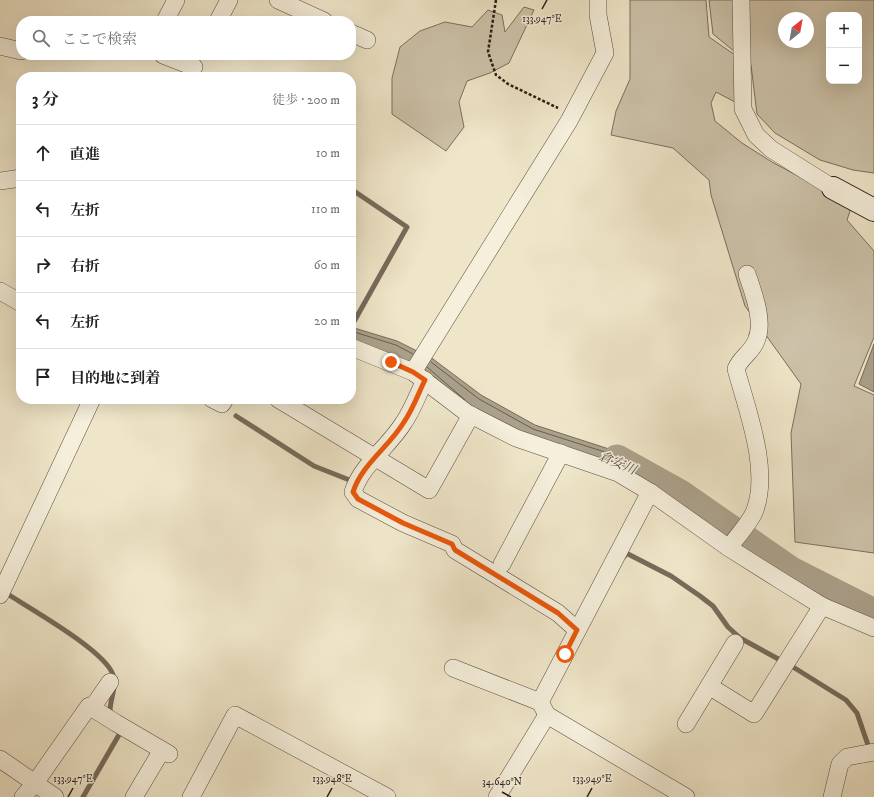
<!DOCTYPE html>
<html lang="ja">
<meta charset="utf-8">
<style>
body{margin:0;font-family:"IM FELL DW Pica","Noto Serif JP",serif;background:#f6f6f6;color:#222}
.controls{position:absolute;right:12px;top:12px;display:grid;overflow:hidden;border-radius:8px;box-shadow:0 4px 16px #0002}
.controls button{width:36px;height:36px;display:grid;place-items:center;padding:0;border:0;border-bottom:1px solid #e0e0e0;background:#fff;color:#222;font:20px sans-serif}
.compass{position:absolute;left:778px;top:12px;width:36px;height:36px;border-radius:50%;background:#fff;box-shadow:0 4px 16px #0002;rotate:31deg}
.stop{position:absolute;width:12px;height:12px;margin:-9px;border:3px solid #ea580c;border-radius:50%;background:#fff}
.stop.end{background:#ea580c;border-color:#fff;box-shadow:0 1px 4px #0008}
.list{margin:0;padding:0;list-style:none}
h2{display:flex;justify-content:space-between;align-items:center;height:52px;margin:0;padding:0 16px;font-size:17px}
h2 small{font-size:13px;font-weight:400;color:#767676}
.list li{display:grid;grid-template-columns:26px 1fr auto;gap:12px;align-items:center;box-sizing:border-box;height:56px;padding:0 16px;border-top:1px solid #e0e0e0}
.list b{display:block;font-size:15px;white-space:nowrap}
.list em{font-size:13px;font-style:normal;color:#767676}
.icon{flex:none;width:22px;height:22px;fill:none;stroke:currentColor;stroke-width:2;stroke-linecap:round;stroke-linejoin:round}
.map{position:relative;flex:none;width:874px;height:797px;overflow:hidden}
.search{position:absolute;background:#fff;box-shadow:0 4px 16px #0002;left:16px;top:16px;width:340px;height:44px;display:flex;align-items:center;gap:10px;box-sizing:border-box;padding:0 14px;border-radius:16px;color:#767676;font-size:15px}
.panel{position:absolute;background:#fff;box-shadow:0 4px 16px #0002;left:16px;top:72px;width:340px;height:332px;border-radius:16px}
.map>svg:first-child{display:block}
</style>
<div class="map">
<svg width="874" height="797" viewBox="0 0 874 797">
<rect width="100%" height="100%" fill="#efe6c9"/>
<filter id="stains"><feTurbulence type="fractalNoise" baseFrequency=".005" numOctaves="4"/><feColorMatrix values="0 0 0 0 .2 0 0 0 0 .09 0 0 0 0 .02 0 0 0 .5 -.17"/></filter>
<radialGradient id="worn" r=".72"><stop offset=".6" stop-color="#630" stop-opacity="0"/><stop offset="1" stop-color="#630" stop-opacity=".3"/></radialGradient>
<!-- green -->
<g fill="#cdc3aa" stroke="#7a6f5f" fill-rule="evenodd">
<polygon points="630,0 706,0 709,37 735,55 735,102 716,92 711,103 715,121 742,143 772,162 852,205 847,220 874,251 874,337 854,386 874,395 874,553 795,542 791,433 801,384 745,306 711,195 709,180 673,148 611,135 616,111 630,79"/>
<path d="M 709,0 L 874,0 L 874,173 L 853,170 L 820,160 L 775,133 L 757,114 L 751,65 L 713,34 ZM 829,15 L 859,15 L 859,81 L 829,81 ZM 784,18 L 808,18 L 808,42 L 784,42 Z"/>
<polygon points="524,7 534,10 509,63 490,73 467,81 459,102 464,127 446,151 392,114 392,78 400,47 420,31 445,22 472,27 488,10 502,15 505,32"/>
</g>
<!-- water -->
<g fill="#aba18b" stroke="#776b5b">
<polygon points="351,327 397,341 433,359 481,395 535,425 609,449 656,472 649,486 518,435 351,341"/>
<polygon points="874,344 874,392 859,384"/>
</g>
<g fill="none" stroke-linecap="round" stroke-linejoin="round">
<!-- shore -->
<g stroke="#6a5e50" stroke-width="1">
<polyline points="351,331 396,345 413,354"/>
<polyline points="431,362 479,399 533,429 608,453 649,473 647,479"/>
<polyline points="427,367 465,400"/>
</g>
<!-- stream -->
<g stroke="#776b5b" stroke-width="5">
<polyline points="25,55 56,55"/>
<polyline points="194,71 206,77"/>
<polyline points="351,189 407,227 351,327"/>
<polyline points="236,416 314,466 352,481 354,484"/>
<polyline points="624,557 626,553 671,576 700,596 713,606 728,627 740,638 793,667 846,700 857,713 869,748 866,748"/>
<path d="M 6,593 C 29,608 106,651 113,675 C 117,687 110,699 110,711 L 112,713"/>
<polyline points="83,797 120,733 119,729"/>
</g>
<!-- river -->
<polyline stroke="#aba18b" stroke-width="29" points="617,459 680,494 791,571 874,613"/>
<!-- street casing -->
<g stroke="#5a4e41" stroke-width="18">
<g id="street">
<polyline points="278,0 324,21"/>
<polyline points="741,0 743,109 756,135 771,149 833,188"/>
<polyline points="165,21 176,0"/>
<polyline points="218,21 229,0"/>
<polyline points="351,33 367,40"/>
<polyline points="0,46 21,51"/>
<polyline points="163,55 194,67"/>
<polyline points="0,181 21,178"/>
<polyline points="0,291 21,303"/>
<polyline points="351,347 413,372 467,413 516,438 618,473 650,492 729,548 783,582 822,606 874,628"/>
<polyline points="413,372 569,121 605,53 598,15 598,0"/>
<path d="M 425,380 C 418,394 413,409 404,422 C 389,447 361,465 353,492 L 358,499 L 403,523 L 452,544 L 455,550 L 558,613 L 577,630"/>
<polyline points="212,399 222,404 225,399"/>
<polyline points="278,399 429,490 471,415"/>
<path d="M 729,548 C 736,537 751,522 755,510 C 770,469 747,410 736,369 C 740,358 752,352 756,341 C 765,322 753,292 747,274"/>
<polyline points="502,564 561,453"/>
<polyline points="0,595 92,399"/>
<polyline points="453,668 540,702 547,715 686,797"/>
<polyline points="709,686 754,714 822,606"/>
<polyline points="540,702 650,492"/>
<polyline points="92,708 110,682"/>
<polyline points="686,724 735,643"/>
<polyline points="0,759 55,797"/>
<polyline points="23,797 35,783 89,706 116,723 169,754"/>
<polyline points="134,797 162,750"/>
<polyline points="191,797 235,715 387,797"/>
<polyline points="497,797 547,715"/>
<polyline points="832,797 840,764 847,757 874,752"/>
</g>
</g>
<!-- secondary casing -->
<g stroke="#281b14" stroke-width="24">
<polyline id="secondary" points="833,188 874,210"/>
</g>
<!-- path -->
<polyline stroke="#281b14" stroke-width="2.5" stroke-dasharray="3 2" stroke-linecap="butt" points="496,0 488,52 496,75 508,84 558,108"/>
<!-- street -->
<use href="#street" stroke="#f5efdc" stroke-width="17"/>
<!-- secondary -->
<use href="#secondary" stroke="#f5efdc" stroke-width="22"/>
</g>
<g fill="none" stroke-linecap="round" stroke-linejoin="round">
<!-- route -->
<path stroke="#ea580c" stroke-width="5" d="M 391,362 L 413,372 L 425,380 C 418,394 413,409 404,422 C 389,447 362,464 353,492 L 358,499 L 403,523 L 452,544 L 455,550 L 558,613 L 577,630 L 565,654"/>
</g>
<!-- ticks -->
<path fill="none" stroke="#281b14" stroke-width="1.5" d="M 542,9 L 547,0M 502,792 L 511,797M 68,797 L 73,788M 327,797 L 332,788M 587,797 L 592,788"/>
<g text-anchor="middle" stroke-width="3" stroke-linejoin="round" paint-order="stroke">
<!-- water labels -->
<g font-size="13" font-style="italic" fill="#5c5144" stroke="#f5efdc">
<text transform="translate(618 462) rotate(23)" y="5">倉安川</text>
</g>
</g>
<g font-size="10" text-anchor="middle" fill="#281b14" stroke="#f5efdc" stroke-width="3" stroke-linejoin="round" paint-order="stroke">
<text x="542" y="22">133.947°E</text>
<text x="73" y="782">133.947°E</text>
<text x="332" y="782">133.948°E</text>
<text x="592" y="782">133.949°E</text>
<text x="502" y="785">34.640°N</text>
</g>
<rect width="100%" height="100%" filter="url(#stains)"/>
<rect width="100%" height="100%" fill="url(#worn)"/>
</svg>
<div class="controls">
<button>+</button>
<button>−</button>
</div>
<svg class="compass" viewBox="-18 -18 36 36"><path d="M0-13l5 13h-10z" fill="#e53935"/><path d="M0 13l5-13h-10z" fill="#767676"/></svg>
<div class="stop" style="left:565px;top:654px"></div>
<div class="stop end" style="left:391px;top:362px"></div>
<div class="search"><svg class="icon" aria-label="search" viewBox="0 0 24 24"><circle cx="10" cy="10" r="6"/><path d="M15 15l6 6"/></svg>ここで検索</div>
<section class="panel">
<h2>3 分<small>徒歩 · 200 m</small></h2>
<ul class="list">
<li><svg class="icon" aria-label="ahead" viewBox="0 0 24 24"><path d="M12 20V5M6 11l6-6 6 6"/></svg><div><b>直進</b></div><em>10 m</em></li>
<li><svg class="icon" aria-label="left" viewBox="0 0 24 24"><path d="M17 20v-9H6M10 6l-5 5 5 5"/></svg><div><b>左折</b></div><em>110 m</em></li>
<li><svg class="icon" aria-label="right" viewBox="0 0 24 24"><path d="M7 20v-9h11M14 6l5 5-5 5"/></svg><div><b>右折</b></div><em>60 m</em></li>
<li><svg class="icon" aria-label="left" viewBox="0 0 24 24"><path d="M17 20v-9H6M10 6l-5 5 5 5"/></svg><div><b>左折</b></div><em>20 m</em></li>
<li><svg class="icon" aria-label="arrive" viewBox="0 0 24 24"><path d="M6 21V4h12l-3 4 3 4H6"/></svg><div><b>目的地に到着</b></div></li>
</ul>
</section>
</div>
